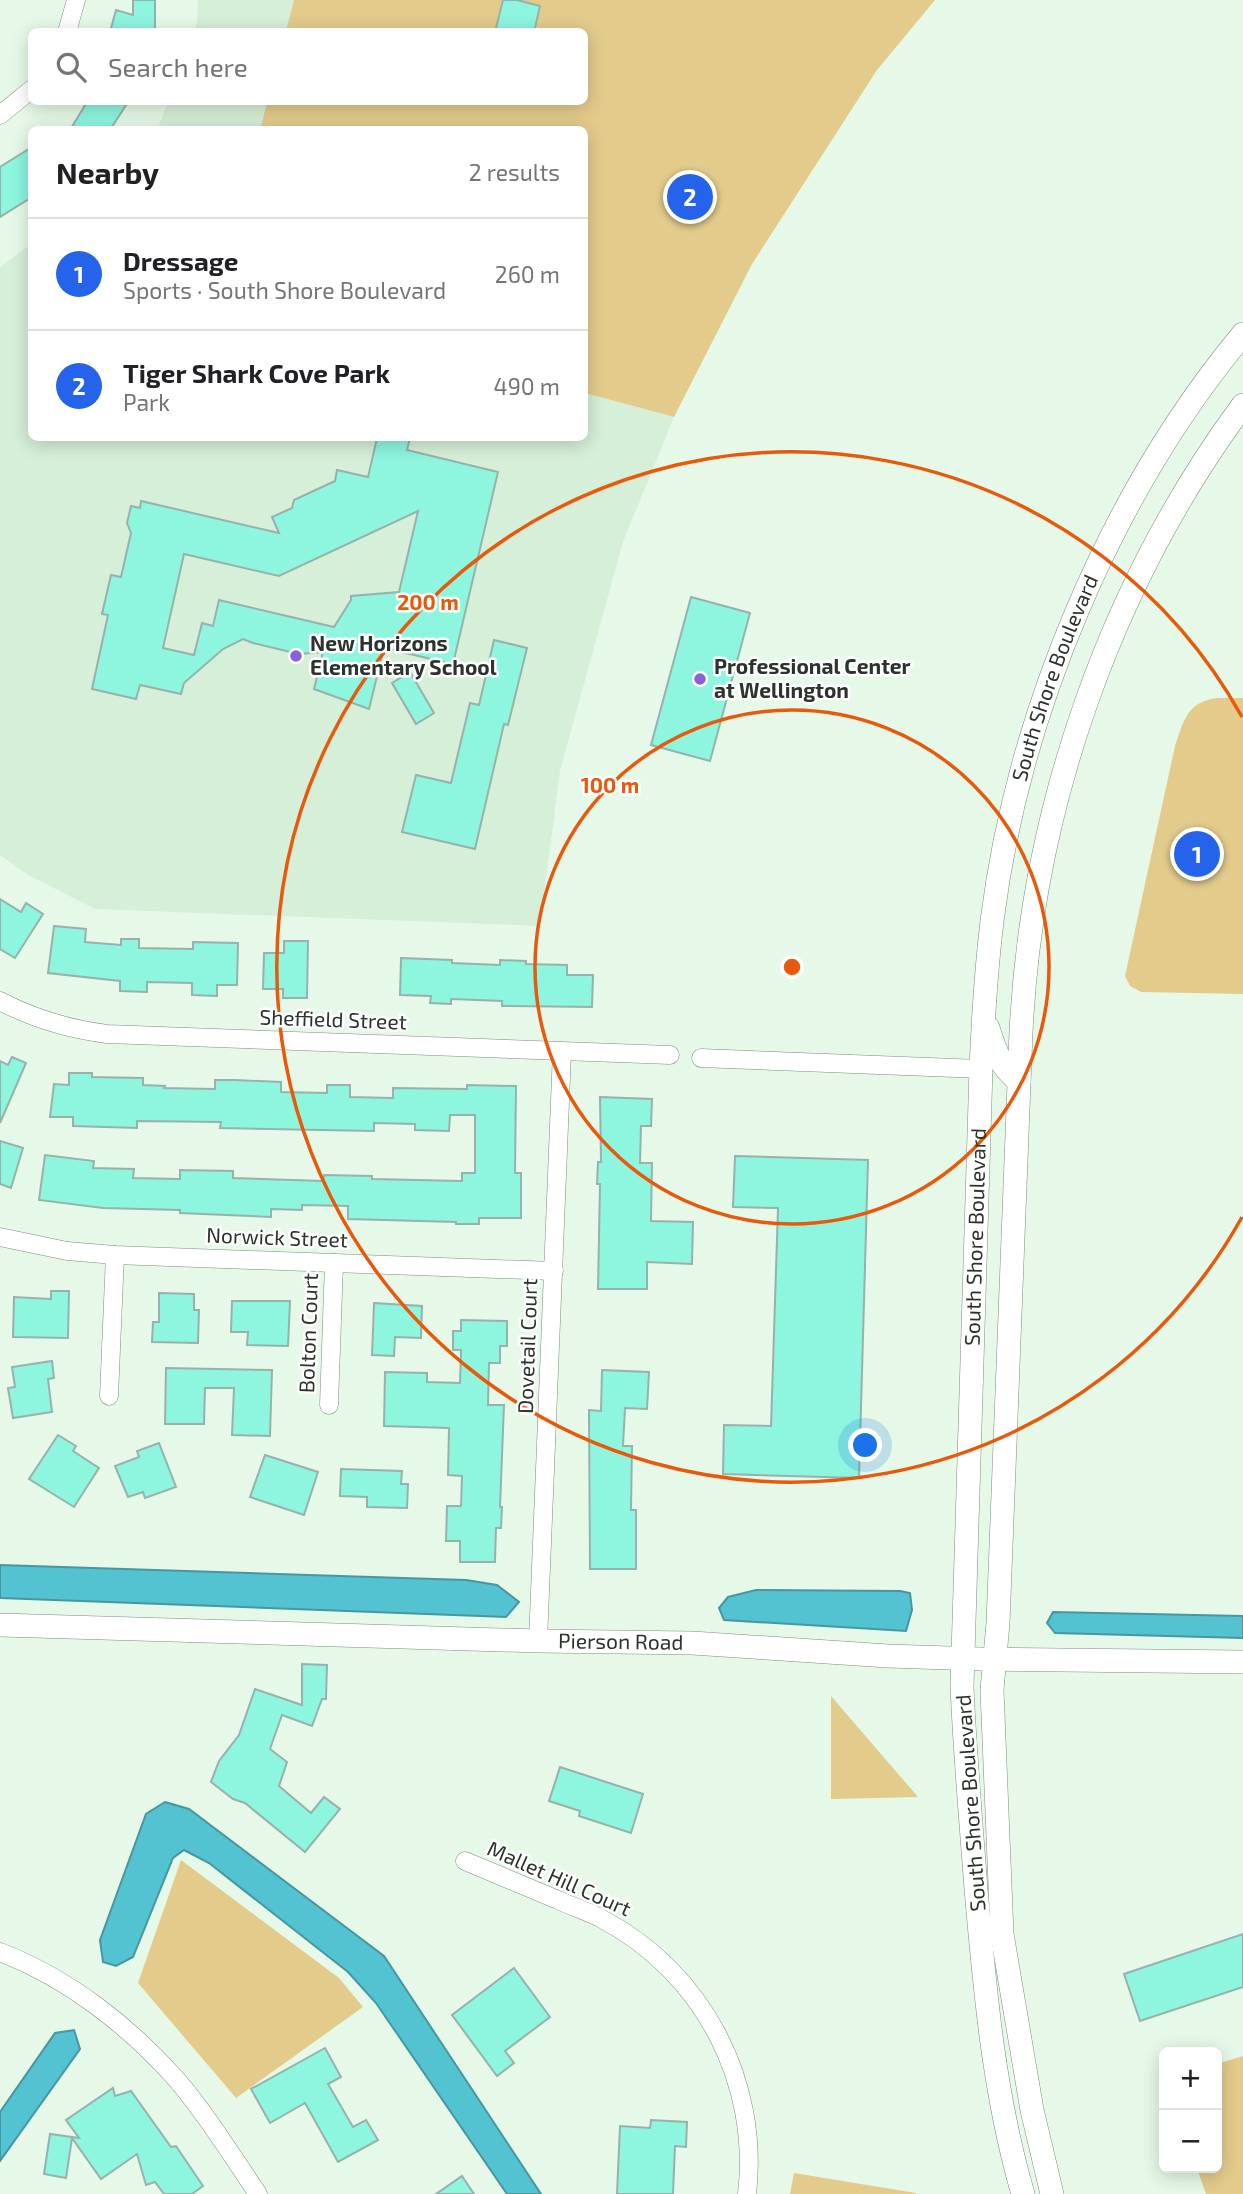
<!DOCTYPE html>
<meta charset="utf-8">
<style>
body{margin:0;font-family:"Exo 2",sans-serif;background:#f6f6f6;color:#202124}
.controls{position:absolute;right:21px;bottom:21px;display:grid;overflow:hidden;border-radius:10px;box-shadow:0 4px 18px #0003}
.controls button{width:63px;height:63px;display:grid;place-items:center;padding:0;border:0;border-bottom:2px solid #e0e0e0;background:#fff;color:#202124;font:35px sans-serif}
.you{position:absolute;left:866px;top:1446px;width:24px;height:24px;margin:-18px;border:5px solid #fff;border-radius:50%;background:#1a73e8;box-shadow:0 0 0 10px #1a73e833}
.badge{display:grid;place-items:center;width:46px;height:46px;border-radius:50%;background:#2563eb;color:#fff;font-size:23px;font-weight:700}
.pin{position:absolute;translate:-50% -50%;border:4px solid #fff;box-shadow:0 2px 7px #0006}
.list{margin:0;padding:0;list-style:none}
h2{display:flex;justify-content:space-between;align-items:center;height:91px;margin:0;padding:0 28px;font-size:30px}
h2 small{font-size:23px;font-weight:400;color:#757577}
.list li{display:grid;grid-template-columns:46px 1fr auto;gap:21px;align-items:center;box-sizing:border-box;height:112px;padding:0 28px;border-top:2px solid #e0e0e0}
.list b{display:block;font-size:26px;white-space:nowrap}
.list p{margin:0;font-size:23px;white-space:nowrap;color:#757577}
.list em{font-size:23px;font-style:normal;color:#757577}
.icon{flex:none;width:38px;height:38px;fill:none;stroke:currentColor;stroke-width:2;stroke-linecap:round;stroke-linejoin:round}
.map{position:relative;flex:none;width:1243px;height:2194px;overflow:hidden}
.search{position:absolute;background:#fff;box-shadow:0 4px 18px #0003;left:28px;top:28px;width:560px;height:77px;display:flex;align-items:center;gap:18px;box-sizing:border-box;padding:0 24px;border-radius:10px;color:#757577;font-size:26px}
.panel{position:absolute;background:#fff;box-shadow:0 4px 18px #0003;left:28px;top:126px;width:560px;height:315px;border-radius:10px}
.map>svg:first-child{display:block}
</style>
<div class="map">
<svg width="1243" height="2194" viewBox="0 0 1243 2194">
<rect width="100%" height="100%" fill="#e6f9e8"/>
<!-- built -->
<g fill="#d6efd8">
<polygon points="198,0 294,0 286,31 194,32 197,23"/>
<polygon points="168,102 267,102 260,129 157,130"/>
<polygon points="31,244 32,438 584,438 585,393 674,417 623,542 560,771 540,926 95,909 28,875 0,855 0,267"/>
</g>
<!-- green -->
<g fill="#e3cb8c">
<polygon points="294,0 935,0 877,70 752,264 674,417 585,393 584,130 260,130 267,102 584,102 584,32 286,31"/>
<path d="M 1216,698 L 1243,698 L 1243,994 L 1141,992 L 1130,986 L 1125,976 L 1175,746 C 1184,721 1186,703 1216,698 Z"/>
<polygon points="831,1696 918,1797 831,1799"/>
<polygon points="181,1860 339,1978 363,2007 236,2098 138,1983"/>
<polygon points="1243,2056 1243,2194 1206,2194 1197,2168 1217,2168 1217,2064"/>
<polygon points="794,2173 916,2193 916,2194 790,2194"/>
</g>
<!-- water -->
<g fill="#53c2d1" stroke="#4797a0" stroke-width="2">
<polygon points="0,1565 466,1580 497,1585 519,1602 506,1617 0,1598"/>
<polygon points="756,1590 900,1591 910,1593 912,1610 906,1631 724,1620 719,1608 728,1597"/>
<polygon points="1053,1612 1243,1616 1243,1638 1055,1633 1047,1623"/>
<polygon points="165,1802 189,1809 384,1956 541,2194 507,2194 376,2003 348,1972 209,1863 184,1850 173,1858 133,1957 116,1966 103,1962 100,1940 146,1814"/>
<polygon points="74,2030 80,2049 0,2161 0,2112 55,2033"/>
</g>
<!-- building -->
<g fill="#8ef5de" stroke="#97b2ab" stroke-width="2" fill-rule="evenodd">
<polygon points="133,0 155,0 155,32 110,32 116,10 133,15"/>
<polygon points="503,0 517,0 540,6 534,32 495,32"/>
<polygon points="87,102 128,102 110,130 70,130"/>
<polygon points="32,147 32,197 0,217 0,167"/>
<path d="M 377,438 L 410,438 L 407,450 L 498,472 L 453,664 L 384,648 L 369,709 L 314,689 L 323,652 L 299,654 L 253,643 L 243,639 L 223,649 L 184,683 L 181,694 L 140,685 L 136,699 L 92,689 L 108,615 L 102,614 L 111,575 L 121,577 L 131,533 L 127,523 L 131,506 L 140,508 L 141,501 L 279,533 L 272,517 L 292,508 L 294,500 L 335,481 L 337,470 L 368,477 ZM 418,511 L 399,592 L 351,596 L 351,600 L 334,627 L 219,600 L 213,626 L 202,623 L 194,655 L 163,648 L 184,554 L 279,576 Z"/>
<polygon points="691,597 750,613 710,761 651,745"/>
<polygon points="494,640 527,648 508,725 504,724 475,849 402,832 416,775 451,783 470,703 479,705"/>
<polygon points="410,672 434,713 416,724 392,683"/>
<polygon points="0,899 21,912 26,903 43,914 15,958 0,949"/>
<polygon points="54,926 86,929 85,942 121,945 121,939 139,939 139,948 193,949 193,942 238,943 237,985 217,985 217,996 192,995 192,983 147,982 147,992 120,991 120,981 48,973"/>
<polygon points="284,941 308,941 307,998 283,998 283,989 263,989 264,953 284,953"/>
<polygon points="401,958 452,960 452,963 500,965 500,960 526,961 526,964 567,965 567,975 593,975 592,1007 502,1006 502,1001 451,999 451,1004 430,1003 431,996 400,995"/>
<polygon points="12,1057 26,1063 0,1123 0,1061 8,1065"/>
<polygon points="69,1073 92,1073 92,1077 143,1078 143,1085 165,1086 164,1088 215,1089 215,1080 235,1080 281,1082 281,1092 327,1093 327,1085 350,1085 350,1097 393,1098 393,1088 467,1089 467,1085 516,1086 515,1173 521,1173 521,1218 479,1218 479,1224 456,1224 456,1222 348,1219 348,1206 302,1205 302,1210 271,1209 271,1217 180,1213 180,1210 103,1208 39,1200 45,1155 94,1161 93,1168 134,1169 133,1178 180,1179 180,1170 233,1171 233,1178 323,1181 324,1175 372,1176 372,1179 462,1181 462,1173 475,1173 475,1115 450,1115 449,1131 415,1130 415,1124 374,1123 374,1131 220,1128 221,1122 137,1121 137,1128 73,1126 73,1117 50,1117 54,1084 69,1085"/>
<polygon points="600,1097 652,1099 651,1126 641,1126 640,1163 652,1163 651,1221 693,1222 692,1264 647,1262 647,1289 598,1289 600,1184 597,1184 598,1162 601,1162"/>
<polygon points="0,1141 23,1148 11,1188 0,1184"/>
<polygon points="735,1156 868,1160 859,1478 723,1474 724,1425 771,1426 778,1208 733,1207"/>
<polygon points="51,1291 69,1291 68,1338 13,1337 14,1297 51,1299"/>
<polygon points="159,1293 194,1294 194,1310 199,1310 198,1343 152,1342 153,1322 159,1322"/>
<polygon points="232,1301 290,1301 288,1346 247,1345 248,1332 231,1332"/>
<polygon points="374,1303 422,1306 421,1338 395,1337 394,1356 372,1355"/>
<polygon points="461,1320 507,1321 507,1346 500,1346 500,1363 489,1363 488,1405 504,1405 500,1507 502,1507 501,1528 496,1528 495,1562 460,1562 460,1541 446,1541 447,1506 461,1506 462,1476 448,1475 449,1428 384,1426 385,1372 427,1373 427,1382 460,1383 461,1350 453,1350 453,1331 461,1331"/>
<polygon points="52,1361 54,1378 48,1379 52,1412 13,1418 8,1388 15,1387 12,1367"/>
<polygon points="166,1368 272,1370 270,1436 232,1435 234,1388 205,1388 204,1424 165,1424"/>
<polygon points="602,1370 649,1372 647,1409 625,1408 623,1446 632,1446 631,1510 636,1510 636,1569 590,1569 589,1410 601,1411"/>
<polygon points="58,1435 76,1446 73,1451 99,1468 74,1507 29,1479"/>
<polygon points="159,1443 176,1487 145,1498 143,1492 128,1497 115,1466 139,1457 137,1451"/>
<polygon points="265,1455 318,1472 304,1515 250,1497"/>
<polygon points="341,1469 402,1471 401,1484 408,1484 407,1508 367,1507 367,1497 340,1496"/>
<polygon points="302,1664 327,1665 326,1699 322,1699 312,1726 282,1715 270,1749 287,1762 279,1786 311,1813 324,1797 340,1809 305,1852 245,1803 233,1799 211,1782 219,1761 239,1735 255,1689 302,1705"/>
<polygon points="560,1767 643,1794 631,1833 579,1816 580,1811 549,1801"/>
<polygon points="1243,1934 1243,1987 1140,2021 1124,1974"/>
<polygon points="514,1968 550,2017 505,2051 514,2063 497,2076 452,2015"/>
<polygon points="325,2048 341,2077 328,2084 353,2127 366,2120 378,2140 338,2162 305,2103 270,2123 251,2089"/>
<polygon points="113,2088 115,2096 131,2091 171,2147 176,2146 203,2186 192,2194 164,2194 155,2182 146,2185 137,2154 101,2179 72,2138 66,2178 44,2174 50,2134 79,2138 66,2120"/>
<polygon points="651,2120 687,2122 686,2147 675,2146 673,2194 617,2194 620,2126 650,2128"/>
<polygon points="462,2176 474,2194 436,2194"/>
</g>
<g fill="none" stroke-linecap="round" stroke-linejoin="round">
<!-- minor casing -->
<g stroke="#7b8d7d" stroke-width="19">
<g id="minor">
<polyline points="67,32 76,0"/>
<polyline points="0,115 32,89"/>
<path d="M 0,1001 C 34,1019 68,1029 107,1034 L 670,1055"/>
<polyline points="701,1058 981,1069"/>
<polyline points="0,1237 67,1251 115,1255 554,1271"/>
<polyline points="109,1396 115,1255"/>
<polyline points="329,1405 334,1263"/>
<polyline points="538,1641 562,1052"/>
<path d="M 465,1861 C 496,1874 527,1887 558,1900 C 573,1907 589,1912 602,1919 C 703,1972 760,2082 747,2194"/>
<path d="M 0,1952 C 68,1978 129,2026 177,2080 C 207,2115 232,2156 258,2194"/>
</g>
</g>
<!-- tertiary casing -->
<g stroke="#7b8d7d" stroke-width="24">
<g id="tertiary">
<path d="M 988,1028 C 995,1050 1000,1067 1019,1081"/>
<path id="s1" d="M 0,1625 L 538,1641 L 692,1643 L 888,1656 L 980,1659 L 1243,1662"/>
<path id="s2" d="M 1023,2194 C 994,2095 985,1992 976,1889 C 971,1822 965,1755 962,1687 L 981,1069 C 983,1020 986,971 992,921 C 1018,715 1110,494 1243,334"/>
<path d="M 1052,2194 L 1032,2110 L 1002,1934 L 992,1690 L 998,1623 L 1021,1032 C 1032,809 1110,585 1243,405"/>
</g>
</g>
<!-- minor -->
<use href="#minor" stroke="#fff" stroke-width="18"/>
<!-- tertiary -->
<use href="#tertiary" stroke="#fff" stroke-width="23"/>
</g>
<!-- distance rings -->
<g fill="none" stroke="#e8590c" stroke-width="3.5">
<circle cx="792" cy="967" r="257"/>
<path d="M1242 1217A515 515 0 1 1 1242 717"/>
</g>
<!-- markers -->
<g fill="#8b60db" stroke="#fff" stroke-width="2.5">
<circle cx="296" cy="656" r="7"/>
<circle cx="700" cy="679" r="7"/>
</g>
<g text-anchor="middle" stroke-width="5" stroke-linejoin="round" paint-order="stroke">
<!-- poi labels -->
<g font-size="21" font-weight="bold" fill="#2b332c" stroke="#fff" text-anchor="start">
<text x="310" y="651">New Horizons<tspan x="310" dy="24">Elementary School</tspan></text>
<text x="714" y="674">Professional Center<tspan x="714" dy="24">at Wellington</tspan></text>
</g>
<!-- street labels -->
<g font-size="21" fill="#2b332c" stroke="#fff">
<text dy="7" stroke="none"><textPath href="#s2" startOffset="1530">South Shore Boulevard</textPath></text>
<text transform="translate(333 1020) rotate(2)" y="7">Sheffield Street</text>
<text dy="7" stroke="none"><textPath href="#s2" startOffset="962">South Shore Boulevard</textPath></text>
<text transform="translate(277 1238) rotate(2)" y="7">Norwick Street</text>
<text transform="translate(309 1333) rotate(-88)" y="7">Bolton Court</text>
<text transform="translate(528 1346) rotate(-88)" y="7">Dovetail Court</text>
<text dy="7" stroke="none"><textPath href="#s1" startOffset="621">Pierson Road</textPath></text>
<text transform="translate(971 1803) rotate(-94)" y="7">South Shore Boulevard</text>
<text transform="translate(559 1879) rotate(24)" y="7">Mallet Hill Court</text>
</g>
</g>
<circle cx="792" cy="967" r="10" fill="#e8590c" stroke="#fff" stroke-width="3.5"/>
<g font-size="21" text-anchor="middle" font-weight="bold" fill="#e8590c" stroke="#fff" stroke-width="5" stroke-linejoin="round" paint-order="stroke">
<text x="428" y="610">200 m</text>
<text x="610" y="793">100 m</text>
</g>
</svg>
<div class="controls">
<button>+</button>
<button>−</button>
</div>
<div class="you"></div>
<div class="pin badge" style="left:1197px;top:854px">1</div>
<div class="pin badge" style="left:690px;top:197px">2</div>
<div class="search"><svg class="icon" aria-label="search" viewBox="0 0 24 24"><circle cx="10" cy="10" r="6"/><path d="M15 15l6 6"/></svg>Search here</div>
<section class="panel">
<h2>Nearby<small>2 results</small></h2>
<ul class="list">
<li><span class="badge">1</span><div><b>Dressage</b><p>Sports · South Shore Boulevard</p></div><em>260 m</em></li>
<li><span class="badge">2</span><div><b>Tiger Shark Cove Park</b><p>Park</p></div><em>490 m</em></li>
</ul>
</section>
</div>
